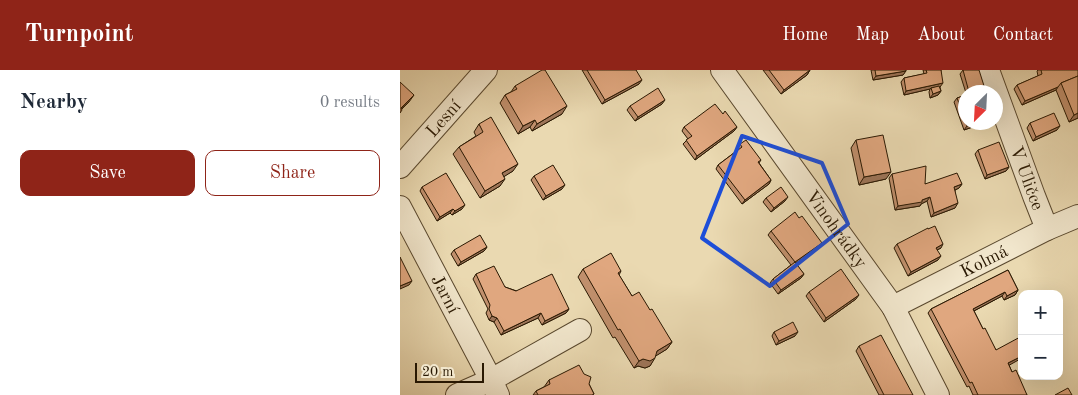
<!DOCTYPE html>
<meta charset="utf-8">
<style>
body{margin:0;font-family:"Old Standard TT",serif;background:#f2f2f3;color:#1f2937}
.controls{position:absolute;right:15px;bottom:15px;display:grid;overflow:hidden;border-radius:10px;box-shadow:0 5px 20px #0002}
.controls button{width:45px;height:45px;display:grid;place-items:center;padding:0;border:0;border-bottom:1px solid #e0e1e3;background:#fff;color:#1f2937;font:25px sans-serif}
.compass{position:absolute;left:558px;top:15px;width:45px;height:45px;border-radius:50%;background:#fff;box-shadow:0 5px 20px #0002;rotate:204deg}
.scale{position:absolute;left:15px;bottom:12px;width:69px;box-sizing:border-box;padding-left:5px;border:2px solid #291802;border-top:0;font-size:14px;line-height:18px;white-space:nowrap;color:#291802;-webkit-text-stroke:4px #f1e6cc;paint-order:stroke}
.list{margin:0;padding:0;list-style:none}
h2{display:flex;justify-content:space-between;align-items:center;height:65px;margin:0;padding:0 20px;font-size:21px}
h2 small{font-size:16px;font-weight:400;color:#747a83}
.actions{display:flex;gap:10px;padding:15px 20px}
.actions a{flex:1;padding:11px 0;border:1px solid #8f2418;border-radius:10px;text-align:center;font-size:18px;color:#8f2418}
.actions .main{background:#8f2418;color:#fff}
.map{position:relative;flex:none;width:678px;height:325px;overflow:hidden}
header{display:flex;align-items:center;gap:30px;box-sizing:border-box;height:70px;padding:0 25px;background:#8f2418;color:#fff}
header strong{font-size:24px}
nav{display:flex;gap:28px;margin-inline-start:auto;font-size:18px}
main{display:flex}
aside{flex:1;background:#fff}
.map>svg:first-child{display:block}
</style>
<header>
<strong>Turnpoint</strong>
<nav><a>Home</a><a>Map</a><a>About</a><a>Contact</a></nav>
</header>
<main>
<aside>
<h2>Nearby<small>0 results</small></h2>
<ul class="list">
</ul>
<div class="actions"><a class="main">Save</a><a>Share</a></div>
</aside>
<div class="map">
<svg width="678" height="325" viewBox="0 0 678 325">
<rect width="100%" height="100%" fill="#ead9b1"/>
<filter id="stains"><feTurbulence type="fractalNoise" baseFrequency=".004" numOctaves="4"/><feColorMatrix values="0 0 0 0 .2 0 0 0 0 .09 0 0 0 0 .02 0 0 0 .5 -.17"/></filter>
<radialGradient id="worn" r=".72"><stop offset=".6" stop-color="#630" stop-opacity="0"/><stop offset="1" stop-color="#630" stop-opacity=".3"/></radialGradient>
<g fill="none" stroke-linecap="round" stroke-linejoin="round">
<!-- street casing -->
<g stroke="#59482e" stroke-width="24">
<g id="street">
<path id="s1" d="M 322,0 L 493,237 L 538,325"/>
<path id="s2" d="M 588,0 L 634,126 L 647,159"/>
<path id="s3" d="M 0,97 L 86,0"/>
<path id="s4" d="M 0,137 L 91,310 L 98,325"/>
<path id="s5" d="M 493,237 L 647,159 L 678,146"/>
<polyline points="57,325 91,310 180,260"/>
</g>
</g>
<!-- street -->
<use href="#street" stroke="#f1e6cc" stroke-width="22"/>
</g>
<!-- wall -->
<g fill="#c1906d" stroke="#291802">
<polygon points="182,0 236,0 239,14 202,34"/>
<polygon points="363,0 410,0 407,5 381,24"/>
<polygon points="471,0 506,0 503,5 473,10"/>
<polygon points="523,0 541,0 540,17 541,21 538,25 530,28 529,22 530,19 504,25 501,12 504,8 524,4"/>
<polygon points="563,0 584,21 584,22 566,23 560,4"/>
<polygon points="638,0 678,0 678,48 669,52 656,20 622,35 614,19 617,15 638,6 637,1"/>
<polygon points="115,16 162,44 132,61 130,57 118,64 100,33 105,25 111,22"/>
<polygon points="566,25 566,52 587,52 564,60 554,32 557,28"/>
<polygon points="262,34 235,51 227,40 230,36"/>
<polygon points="323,44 337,57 334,61 295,90 283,74 288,69 282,61 284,57"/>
<polygon points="630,53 657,60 633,71 627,58"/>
<polygon points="79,54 113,101 104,106 100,116 80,128 53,84 59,77 76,66 74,62"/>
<polygon points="456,70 486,109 459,115 451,78"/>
<polygon points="340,74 361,90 359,93 371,110 369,114 342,134 316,99 318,95 339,79 338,78"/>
<polygon points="578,80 609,97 606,101 585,109 575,84"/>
<polygon points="492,104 525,114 562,114 559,118 555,120 555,138 531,147 527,131 521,134 520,136 495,140 489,108"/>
<polygon points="134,106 162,119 143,130 131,110"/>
<polygon points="22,117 62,139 52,145 50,143 37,151 20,121"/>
<polygon points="366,128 385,131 371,142 363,132"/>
<polygon points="371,161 419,177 396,194 404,204 401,208 378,224 370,213 373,209 391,195 368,165"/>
<polygon points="497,174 541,178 537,180 538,190 508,206 494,178"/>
<polygon points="87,177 84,181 58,196 51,184 54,180"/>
<polygon points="183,199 221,201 219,205 232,226 250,240 272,272 267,279 255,286 250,296 245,298 238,296 234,298 215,267 213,268 178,207"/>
<polygon points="608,200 618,220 615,225 604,230 602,226 574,241 583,259 596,280 609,295 612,302 627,325 573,325 569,316 567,317 528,243 531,239"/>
<polygon points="76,204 105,217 169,239 166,243 142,255 138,248 101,265 94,252 89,250 86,243 88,239 73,209"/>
<polygon points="409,222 456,229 424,252 406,226"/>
<polygon points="374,262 395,266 376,275 372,266"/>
<polygon points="459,276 513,325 479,325 456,281"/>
<polygon points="149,310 189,314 194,324 193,325 133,325 136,321 144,317"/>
</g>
<!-- shaded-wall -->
<g fill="#9d7559" stroke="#291802">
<polygon points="410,0 407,5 381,24 384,20"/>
<polygon points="506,1 503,5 473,10 476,6"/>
<polygon points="242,10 239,14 202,34 205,30"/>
<polygon points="543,13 540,17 531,18 530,19 504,25 506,21"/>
<polygon points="658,17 656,20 622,35 625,31"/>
<polygon points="541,21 538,25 530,28 533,24"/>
<polygon points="14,25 9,32 0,41 0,40"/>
<polygon points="265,30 262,34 235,51 238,47"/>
<polygon points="167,36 162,44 132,61 137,54"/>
<polygon points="678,43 678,48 669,52 674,45"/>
<polygon points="135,50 130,57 118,64 123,56"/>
<polygon points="578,52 587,52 564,60 567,56"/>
<polygon points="660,56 657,60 633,71 636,67"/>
<polygon points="337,57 334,61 295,90 297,86"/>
<polygon points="118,94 113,101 97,111 102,103"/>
<polygon points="609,97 606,101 585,109 587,105"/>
<polygon points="491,102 486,109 459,115 464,107"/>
<polygon points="105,109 100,116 80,128 85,121"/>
<polygon points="371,110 369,114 342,134 345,130"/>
<polygon points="562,114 559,118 551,122 554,117"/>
<polygon points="165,115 162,119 143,130 146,126"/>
<polygon points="388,127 385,131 371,142 374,138"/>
<polygon points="530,127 527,131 521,134 520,136 495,140 498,136 522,130"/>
<polygon points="558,133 555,138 531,147 534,143"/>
<polygon points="65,135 62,139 52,145 55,141"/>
<polygon points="53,139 50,143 37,151 40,147"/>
<polygon points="422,173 419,177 392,196 395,192"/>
<polygon points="543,174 541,178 533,182 536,178"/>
<polygon points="87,177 84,181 58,196 61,192"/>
<polygon points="541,186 538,190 508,206 511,202"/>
<polygon points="404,204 401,208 378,224 381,220"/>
<polygon points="12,211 9,215 0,219 0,216"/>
<polygon points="618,220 615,225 604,230 607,226"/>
<polygon points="605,222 602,226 570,243 573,239"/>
<polygon points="459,225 456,229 424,252 426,248"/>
<polygon points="169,239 166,243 142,255 145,251"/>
<polygon points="141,243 138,248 101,265 104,261"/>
<polygon points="92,246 97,248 94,252 89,250"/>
<polygon points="398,262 395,266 376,275 379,271"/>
<polygon points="272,272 267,279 251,289 257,281"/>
<polygon points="622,286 622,288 606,297 608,293"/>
<polygon points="255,288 250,296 245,298 238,296 234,298 239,291 243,289"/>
</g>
<!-- building -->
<g fill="#e0a77f" stroke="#291802">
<polygon points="142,0 145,0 167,36 137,54 135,50 123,56 105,25 117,19 115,16"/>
<polygon points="187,0 236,0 242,10 205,30"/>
<polygon points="369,0 410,0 384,20"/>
<polygon points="475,0 506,0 506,1 476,6"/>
<polygon points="526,0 541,0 543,13 506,21 504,8 527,3"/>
<polygon points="563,0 579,0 585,19 583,20 584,22 569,22"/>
<polygon points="641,0 678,0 678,6 661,13 658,17 625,31 617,15 642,4"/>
<polygon points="678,6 678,43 674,45 661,13"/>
<polygon points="0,12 14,25 1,38 2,40 0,43"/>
<polygon points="539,16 541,21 533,24 531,18"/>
<polygon points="258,18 265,30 238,47 230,36"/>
<polygon points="566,25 566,51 557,28"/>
<polygon points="315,34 323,44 325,41 337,57 297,86 286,70 292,66 284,57"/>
<polygon points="654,43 660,56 636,67 630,53"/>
<polygon points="91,47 118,94 102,103 105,109 85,121 59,77 83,62 79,54"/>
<polygon points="566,52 578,52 567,56"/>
<polygon points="483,65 491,102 464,107 456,70"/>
<polygon points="346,70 361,90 358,92 371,110 345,130 318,95 342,77 340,74"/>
<polygon points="599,72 609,97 587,105 578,80"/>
<polygon points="153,95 165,115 146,126 134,106"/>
<polygon points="526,96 525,114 557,103 562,114 554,117 558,133 534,143 530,127 522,130 522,132 498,136 492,104"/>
<polygon points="46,103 65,135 55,141 53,139 40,147 22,117"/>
<polygon points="381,117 388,127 374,138 366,128"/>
<polygon points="395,142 399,148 402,146 422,173 395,192 371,161"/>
<polygon points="535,156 543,174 536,178 541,186 511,202 497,174 528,158 528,159"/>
<polygon points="80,165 87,177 61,192 54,180"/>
<polygon points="211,183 221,201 218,203 232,226 239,222 250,240 252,239 272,272 257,281 255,288 250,291 243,289 239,291 220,259 218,260 183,199"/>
<polygon points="0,187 12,211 0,216"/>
<polygon points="395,192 404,204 381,220 373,209"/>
<polygon points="94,196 105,217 116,221 152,204 169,239 145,251 141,243 104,261 97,248 92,246 89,239 90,235 76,204"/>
<polygon points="441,199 459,225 426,248 409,222"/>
<polygon points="608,200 618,220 607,226 605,222 573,239 583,259 585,258 596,280 622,266 622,286 608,293 612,302 616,300 627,325 578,325 572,312 570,313 531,239"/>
<polygon points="393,252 398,262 379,271 374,262"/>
<polygon points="481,265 513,325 484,325 459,276"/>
<polygon points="179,295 184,304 191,307 189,314 194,324 192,325 138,325 136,321 150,314 149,310"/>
<polygon points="668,318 672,325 655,325"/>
</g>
<!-- marked area -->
<path fill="none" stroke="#1d4ed8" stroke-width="4" stroke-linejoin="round" d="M 342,66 L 422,93 L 448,154 L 370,216 L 302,168 Z"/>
<g text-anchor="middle" stroke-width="5" stroke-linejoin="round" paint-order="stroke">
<!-- street labels -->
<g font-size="18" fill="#291802" stroke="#f1e6cc">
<text dy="6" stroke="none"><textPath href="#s3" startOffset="65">Lesní</textPath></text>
<text dy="6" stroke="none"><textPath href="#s2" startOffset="115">V Uličce</textPath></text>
<text dy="6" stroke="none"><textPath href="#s1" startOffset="196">Vinohrádky</textPath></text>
<text dy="6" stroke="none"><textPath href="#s5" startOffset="102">Kolmá</textPath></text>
<text dy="6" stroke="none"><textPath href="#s4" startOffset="98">Jarní</textPath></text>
</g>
</g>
<rect width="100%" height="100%" filter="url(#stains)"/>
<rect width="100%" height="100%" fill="url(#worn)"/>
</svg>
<div class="controls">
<button>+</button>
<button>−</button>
</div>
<svg class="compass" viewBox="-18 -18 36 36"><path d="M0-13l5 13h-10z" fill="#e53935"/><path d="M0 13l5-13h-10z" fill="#747a83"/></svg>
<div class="scale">20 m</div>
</div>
</main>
